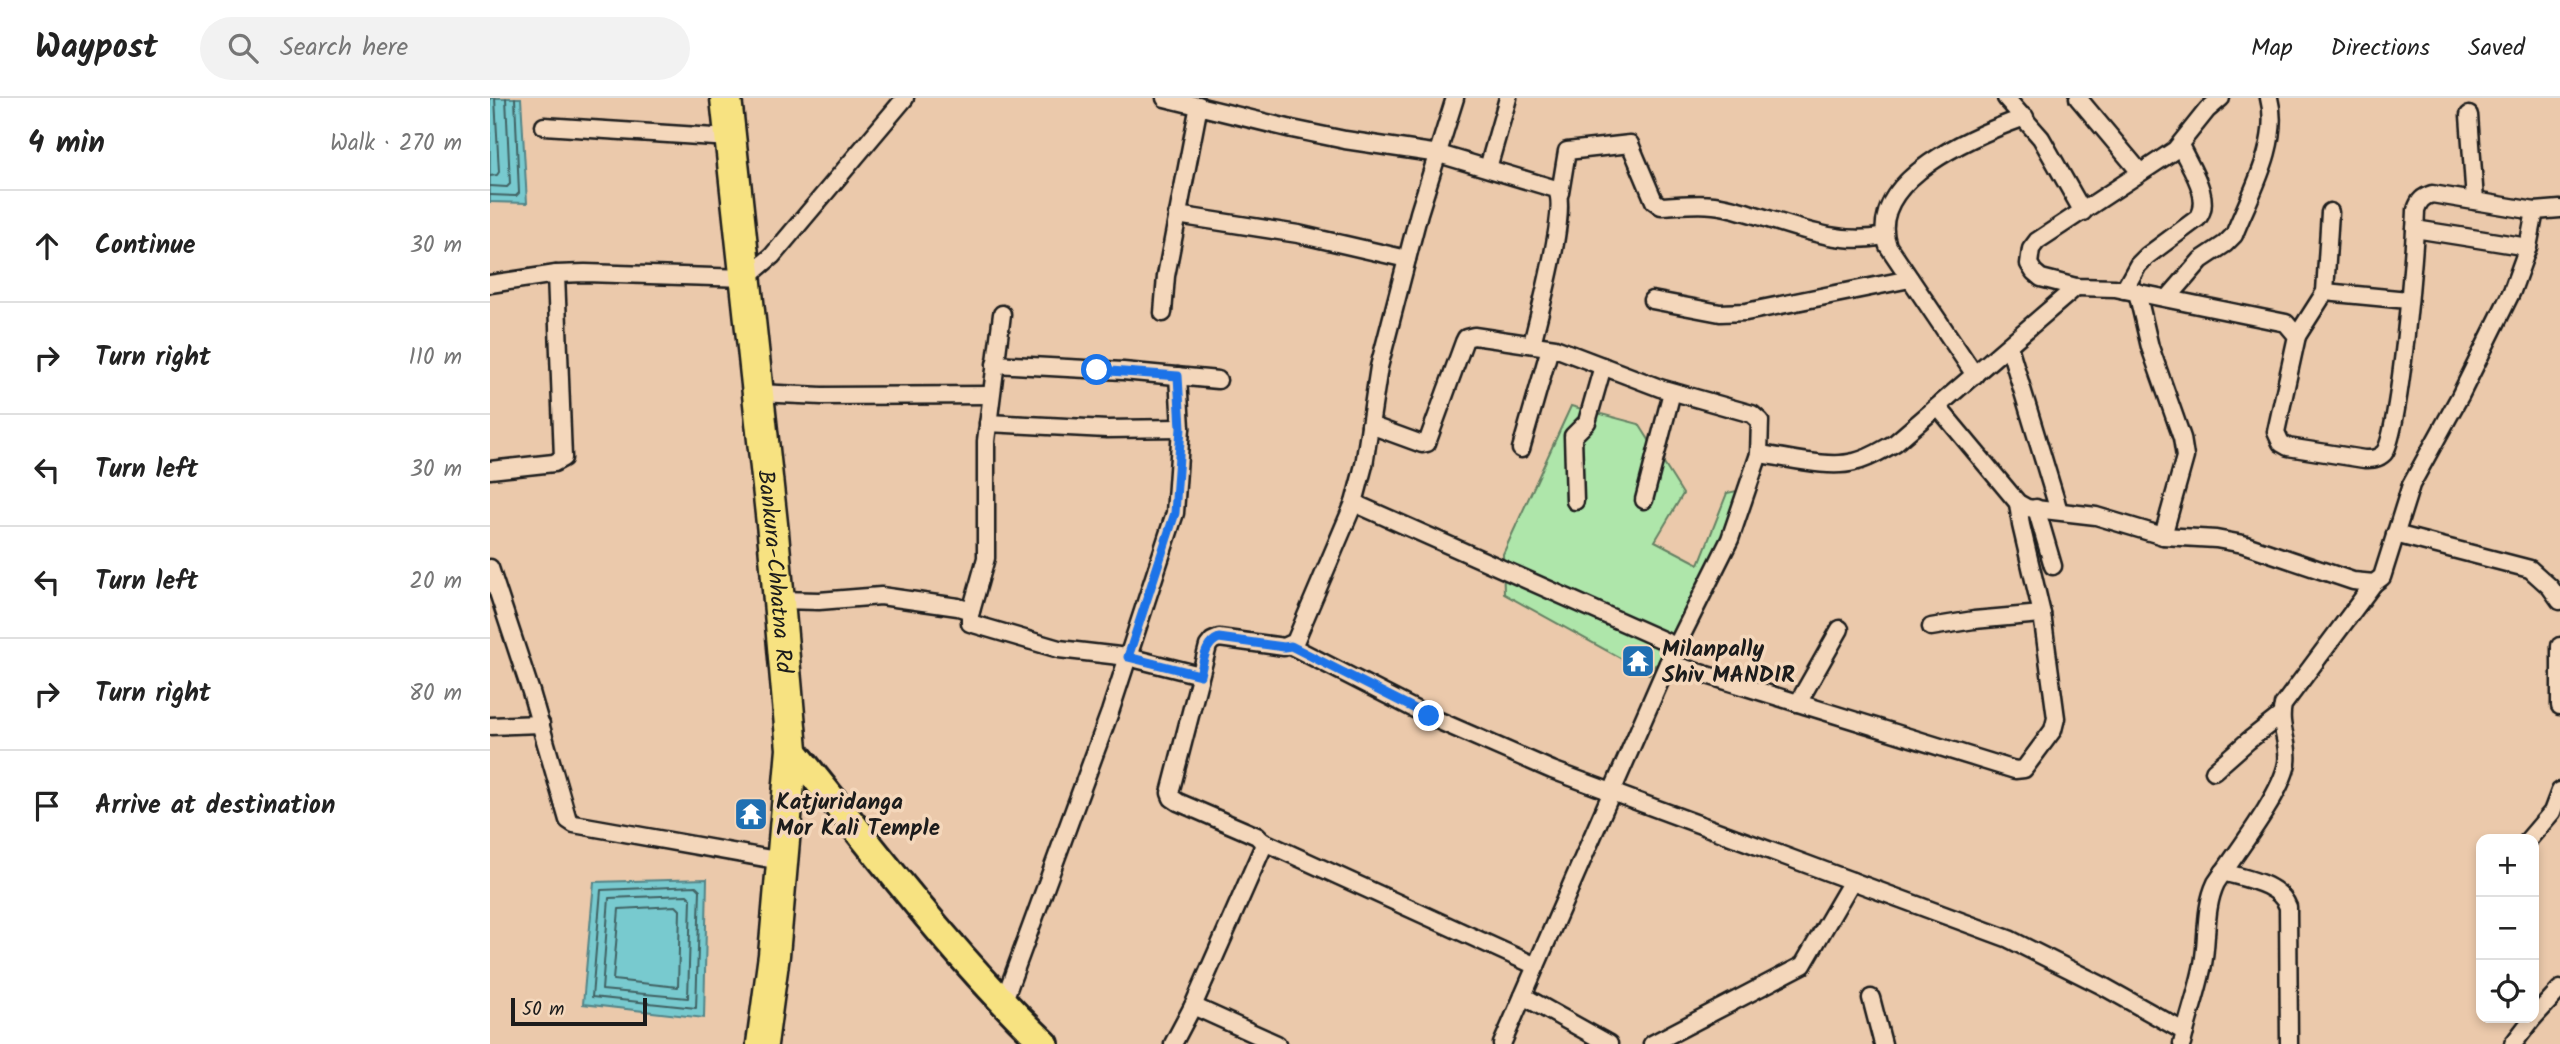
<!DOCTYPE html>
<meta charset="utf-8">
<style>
body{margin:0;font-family:Kalam,sans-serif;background:#f2f2f2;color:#222}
.controls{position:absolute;right:21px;bottom:21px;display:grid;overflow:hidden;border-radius:14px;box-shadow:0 4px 10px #0003}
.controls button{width:63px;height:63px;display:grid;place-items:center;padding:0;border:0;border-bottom:2px solid #e0e0e0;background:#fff;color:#222;font:35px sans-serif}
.scale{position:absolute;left:21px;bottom:18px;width:136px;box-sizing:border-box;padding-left:7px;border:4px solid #1c1c1c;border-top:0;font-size:19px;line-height:24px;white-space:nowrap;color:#1c1c1c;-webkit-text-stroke:5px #f4d7bb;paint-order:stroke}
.stop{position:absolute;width:21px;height:21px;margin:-16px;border:5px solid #1a73e8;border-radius:50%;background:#fff}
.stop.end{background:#1a73e8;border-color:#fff;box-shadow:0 2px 7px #0008}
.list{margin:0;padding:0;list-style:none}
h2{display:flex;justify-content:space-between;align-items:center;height:91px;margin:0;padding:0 28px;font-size:30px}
h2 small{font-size:23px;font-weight:400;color:#767676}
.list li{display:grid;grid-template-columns:46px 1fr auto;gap:21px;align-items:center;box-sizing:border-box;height:112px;padding:0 28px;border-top:2px solid #e0e0e0}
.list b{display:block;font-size:26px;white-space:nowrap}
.list em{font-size:23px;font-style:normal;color:#767676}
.icon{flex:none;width:38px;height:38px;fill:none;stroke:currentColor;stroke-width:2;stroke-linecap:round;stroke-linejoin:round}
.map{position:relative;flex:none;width:2070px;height:946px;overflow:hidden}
header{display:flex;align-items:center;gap:42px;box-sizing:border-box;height:98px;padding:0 35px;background:#fff;border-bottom:2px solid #e0e0e0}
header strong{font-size:33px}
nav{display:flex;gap:38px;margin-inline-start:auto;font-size:24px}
.search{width:490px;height:63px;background:#f2f2f2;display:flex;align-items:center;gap:18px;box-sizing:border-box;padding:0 24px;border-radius:38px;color:#767676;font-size:26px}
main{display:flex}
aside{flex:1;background:#fff}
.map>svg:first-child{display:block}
</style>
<header>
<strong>Waypost</strong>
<div class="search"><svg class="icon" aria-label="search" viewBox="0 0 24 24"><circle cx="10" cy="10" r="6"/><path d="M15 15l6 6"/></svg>Search here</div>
<nav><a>Map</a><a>Directions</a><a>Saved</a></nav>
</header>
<main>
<aside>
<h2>4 min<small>Walk · 270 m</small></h2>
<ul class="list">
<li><svg class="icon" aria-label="ahead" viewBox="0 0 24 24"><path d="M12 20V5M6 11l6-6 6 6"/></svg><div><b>Continue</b></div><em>30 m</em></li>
<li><svg class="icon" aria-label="right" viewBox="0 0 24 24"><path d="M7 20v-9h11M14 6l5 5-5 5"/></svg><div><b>Turn right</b></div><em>110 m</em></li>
<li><svg class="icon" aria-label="left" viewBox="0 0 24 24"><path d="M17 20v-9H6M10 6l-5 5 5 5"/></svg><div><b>Turn left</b></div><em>30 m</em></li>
<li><svg class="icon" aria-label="left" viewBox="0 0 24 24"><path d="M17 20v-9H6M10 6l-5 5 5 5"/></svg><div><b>Turn left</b></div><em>20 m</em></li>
<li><svg class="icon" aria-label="right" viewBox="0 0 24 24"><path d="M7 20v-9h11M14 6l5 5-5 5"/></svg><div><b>Turn right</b></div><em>80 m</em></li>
<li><svg class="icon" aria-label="arrive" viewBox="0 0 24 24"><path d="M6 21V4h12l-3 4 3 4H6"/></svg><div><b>Arrive at destination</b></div></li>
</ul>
</aside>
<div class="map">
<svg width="2070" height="946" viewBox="0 0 2070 946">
<rect width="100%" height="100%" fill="#ebc9ab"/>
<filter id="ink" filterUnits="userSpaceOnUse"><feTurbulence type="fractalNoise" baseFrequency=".0143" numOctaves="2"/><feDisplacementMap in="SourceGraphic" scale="14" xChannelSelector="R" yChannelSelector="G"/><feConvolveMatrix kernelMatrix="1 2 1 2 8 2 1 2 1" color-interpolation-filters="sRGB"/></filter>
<g filter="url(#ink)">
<!-- green -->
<polygon fill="#aee6aa" stroke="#658163" stroke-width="2" points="1081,308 1149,326 1193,396 1165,443 1209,466 1237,395 1256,391 1240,441 1232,475 1172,564 1165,567 1159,576 1014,496 1013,456"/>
<!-- water -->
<g fill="#78cacf" stroke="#538487" stroke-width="2">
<polygon points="0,0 31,0 37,105 0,104"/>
<polygon points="217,781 214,920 93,906 104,784"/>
</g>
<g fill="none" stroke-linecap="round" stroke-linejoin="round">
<!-- shore -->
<g stroke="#416264" stroke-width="2">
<polyline points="0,78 7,77 9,74 5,0"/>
<polyline points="0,88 17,89 20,86 16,0"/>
<polyline points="0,97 26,98 29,95 25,0"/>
<polygon points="206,788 210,792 206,910 102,899 111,792"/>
<polygon points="197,797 201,801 198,900 112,892 119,800"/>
<polygon points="186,808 190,812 188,889 123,882 129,811"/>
</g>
<!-- street casing -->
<g stroke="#1c1c1c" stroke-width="21">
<g id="street">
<path d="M 675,0 L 802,31 L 855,42 L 949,56 L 1066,91 C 1079,109 1048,220 1042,246"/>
<polyline points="1516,0 1551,40 1593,114"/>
<polyline points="1588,0 1650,74"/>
<path d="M 1731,0 L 1717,12 L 1685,52 L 1547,143 L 1541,151 L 1539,166 L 1544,174 L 1551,180 L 1586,189 L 1625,190 L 1796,225 L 1807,238 L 1786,334 L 1791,345 L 1798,349 L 1874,361 C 1882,361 1888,361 1894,355 C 1910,336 1925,147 1926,112 C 1929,102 1933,99 1942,96 L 2045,113 L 2070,111"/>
<polyline points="1979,17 1985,103"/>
<polyline points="54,28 240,40"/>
<polyline points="998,70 1018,0"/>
<path d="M 1070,95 L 1077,53 L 1140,46 L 1164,103 L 1171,108 C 1192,107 1215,104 1236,109 C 1287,120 1341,150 1394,138"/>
<polyline points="687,117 808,136 917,161"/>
<polyline points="1925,131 2038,149"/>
<polyline points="0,186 66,176 95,175 256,180 282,158 415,0"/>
<path d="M 1634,192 L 1648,167 L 1657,158 L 1708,120 C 1723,100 1699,68 1690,47"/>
<polyline points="1647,194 1660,249 1692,340 1695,359 1673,438"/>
<polyline points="1835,194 1918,202"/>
<path d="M 1678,200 L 1711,162 L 1735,146 L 1744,137 C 1760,96 1791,45 1779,0"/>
<polyline points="1162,202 1230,215 1256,214 1420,181"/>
<polyline points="673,215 676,178 709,7"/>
<polyline points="512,216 496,343 496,460 480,517 480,525 569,551 638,559 710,577"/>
<polyline points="1807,238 1835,194 1840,114"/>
<polyline points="1519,248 1569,413"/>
<polyline points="505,266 633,273 728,282"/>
<path d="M 1485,277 L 1398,148 C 1374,82 1487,36 1535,19"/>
<polyline points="268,295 332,298 501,297"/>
<polyline points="1448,309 1528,405 1537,410 1606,418 1673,438 1726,441 1753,446 1863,483 1884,485 1892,479 1921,387 1970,298 2022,193 2038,149 2045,113"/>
<polyline points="498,325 617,331 691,330"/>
<polyline points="880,327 932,346 937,345 974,244 976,240 984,238 1065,250 1170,290 1262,316 1270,323 1269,356 1240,441 1178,565 1012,946"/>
<polyline points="1031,351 1060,250"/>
<path d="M 1269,356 C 1296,359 1338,371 1364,364 C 1379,361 1392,352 1405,345 L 1586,189"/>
<polyline points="0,372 64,365 73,360 66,176"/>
<polyline points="1154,402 1182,294"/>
<polyline points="1085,403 1083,338 1097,324 1113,268"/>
<polyline points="864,405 1186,548"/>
<polyline points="1546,410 1563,468"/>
<polyline points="1905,436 2040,471 2060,489 2070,503"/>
<polyline points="0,470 41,594 78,722 84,726 292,763"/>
<polyline points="289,502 329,503 391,498 468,509 481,513"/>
<polyline points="1441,529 1484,522 1552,516"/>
<polyline points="801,548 938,618 1062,672 1519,841 1611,887 1695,934"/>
<polyline points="2070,548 2070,608"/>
<polyline points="1178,565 1525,672 1534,671 1563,632 1566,620 1552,516 1531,427 1528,405"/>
<polyline points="1308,605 1350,531"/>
<polyline points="0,628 51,626"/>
<polyline points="1724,673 1758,643 1791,617"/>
<polyline points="2039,741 2062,714 2070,693"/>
<polyline points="772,743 1046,868"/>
<path d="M 1733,774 C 1756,781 1789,785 1798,809 L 1799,946"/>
<polyline points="1033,898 1119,946"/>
<polyline points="1381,900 1393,946"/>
<polyline points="513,905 620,614 685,415 691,330 688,278"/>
<polyline points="703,908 787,946"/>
<polyline points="2044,919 2070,891"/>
<polyline points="683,946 703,908 773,749 772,743 767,738 688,704 682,700 680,695 718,548 722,543 729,540 794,549 805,544 864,405 874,367 889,269 929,115 965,0"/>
<polyline points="1162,946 1313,867 1362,783"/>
<path d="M 1692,946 C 1698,919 1708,893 1713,866 C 1718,839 1714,810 1726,785 C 1745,756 1791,698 1797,665 C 1800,645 1788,629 1793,607 L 1884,485"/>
<polyline points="2023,946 2043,920"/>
</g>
</g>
<!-- primary casing -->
<g stroke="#1c1c1c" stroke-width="32">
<path id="primary" d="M 302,651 C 384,751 461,856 555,946"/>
</g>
<!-- highway casing -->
<g stroke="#1c1c1c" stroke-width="35">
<g id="highway">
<path id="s1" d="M 236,0 L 283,435 L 302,651 L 284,857 L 272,946"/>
</g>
</g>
<!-- street -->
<use href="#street" stroke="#f4d7bb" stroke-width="16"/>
<!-- primary -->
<use href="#primary" stroke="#f7e281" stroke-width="26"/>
<!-- highway -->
<use href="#highway" stroke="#f7e281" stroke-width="30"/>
</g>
</g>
<g fill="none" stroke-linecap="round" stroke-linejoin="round" filter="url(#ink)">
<!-- route -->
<path stroke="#1a73e8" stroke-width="9" d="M 607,272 L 688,278 L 691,330 L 685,415 L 638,559 L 710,577 C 714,563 714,546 729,540 L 794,549 L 801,548 L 939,618"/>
</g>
<!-- icons -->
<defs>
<g id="temple-square" transform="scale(1.75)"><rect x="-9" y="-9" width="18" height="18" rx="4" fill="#1f6fb2" stroke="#f4d7bb"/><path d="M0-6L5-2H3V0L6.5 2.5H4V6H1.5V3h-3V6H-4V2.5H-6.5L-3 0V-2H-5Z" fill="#fff"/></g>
</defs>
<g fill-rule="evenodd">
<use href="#temple-square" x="1148" y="563"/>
<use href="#temple-square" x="261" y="716"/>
</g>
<g text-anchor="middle" stroke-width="7" stroke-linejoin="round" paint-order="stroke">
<!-- street labels -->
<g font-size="23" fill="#1c1c1c" stroke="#f4d7bb">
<text dy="8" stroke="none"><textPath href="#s1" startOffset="476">Bankura-Chhatna Rd</textPath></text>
</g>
<!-- poi labels -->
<g font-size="23" font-weight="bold" fill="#1c1c1c" stroke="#f4d7bb" text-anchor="start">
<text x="1172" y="558">Milanpally<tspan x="1172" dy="26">Shiv MANDIR</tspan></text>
<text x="286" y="711">Katjuridanga<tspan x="286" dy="26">Mor Kali Temple</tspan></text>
</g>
</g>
</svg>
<div class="controls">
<button>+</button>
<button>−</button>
<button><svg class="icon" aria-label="locate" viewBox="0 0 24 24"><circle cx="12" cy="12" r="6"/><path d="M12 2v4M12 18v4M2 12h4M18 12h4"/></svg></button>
</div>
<div class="scale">50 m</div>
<div class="stop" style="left:607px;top:272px"></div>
<div class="stop end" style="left:939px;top:618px"></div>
</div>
</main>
